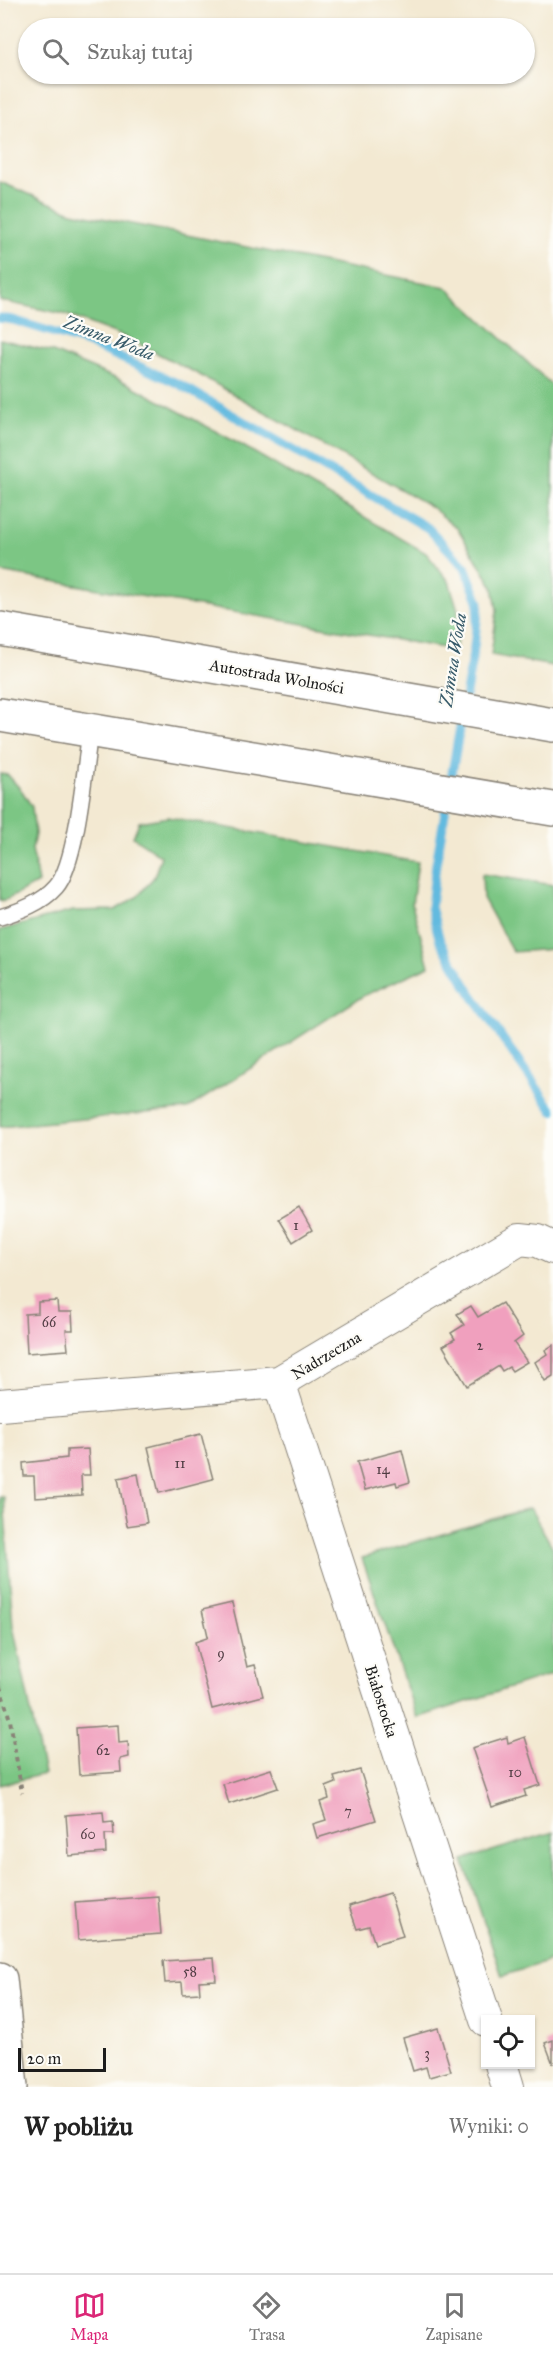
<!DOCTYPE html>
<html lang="pl">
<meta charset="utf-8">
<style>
body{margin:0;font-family:"IM FELL Great Primer",serif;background:#f6f6f6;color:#222}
.controls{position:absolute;right:18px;bottom:18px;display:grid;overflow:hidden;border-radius:0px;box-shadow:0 2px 4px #0004}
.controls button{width:54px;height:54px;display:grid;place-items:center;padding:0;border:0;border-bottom:2px solid #e0e0e0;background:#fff;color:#222;font:30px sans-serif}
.scale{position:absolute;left:18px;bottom:15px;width:88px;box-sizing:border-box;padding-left:6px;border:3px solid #1c1c1c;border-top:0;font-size:16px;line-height:21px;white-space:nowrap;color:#1c1c1c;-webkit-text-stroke:4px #fdfcf7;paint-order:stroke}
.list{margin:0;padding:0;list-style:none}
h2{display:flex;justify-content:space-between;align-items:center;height:78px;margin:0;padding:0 24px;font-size:26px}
h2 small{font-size:20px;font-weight:400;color:#767676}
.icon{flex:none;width:33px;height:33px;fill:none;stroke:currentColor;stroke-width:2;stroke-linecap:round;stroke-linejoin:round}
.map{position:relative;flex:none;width:553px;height:2087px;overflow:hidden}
.search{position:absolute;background:#fff;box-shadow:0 2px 4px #0004;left:18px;right:18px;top:18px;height:66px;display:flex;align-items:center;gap:15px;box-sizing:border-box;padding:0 21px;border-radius:33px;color:#767676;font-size:22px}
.sheet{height:186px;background:#fff}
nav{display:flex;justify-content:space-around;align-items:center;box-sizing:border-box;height:84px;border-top:2px solid #e0e0e0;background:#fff;font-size:16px;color:#767676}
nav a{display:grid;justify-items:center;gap:3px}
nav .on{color:#db2777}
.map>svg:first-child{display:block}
</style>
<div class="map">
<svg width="553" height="2087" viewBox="0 0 553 2087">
<rect width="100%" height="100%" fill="#fdfcf7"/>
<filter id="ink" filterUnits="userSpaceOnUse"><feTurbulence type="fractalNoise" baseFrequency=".0167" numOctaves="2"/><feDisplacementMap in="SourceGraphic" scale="12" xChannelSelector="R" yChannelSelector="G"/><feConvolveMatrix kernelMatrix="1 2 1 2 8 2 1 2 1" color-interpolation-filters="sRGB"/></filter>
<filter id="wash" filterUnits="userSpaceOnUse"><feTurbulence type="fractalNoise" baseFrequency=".008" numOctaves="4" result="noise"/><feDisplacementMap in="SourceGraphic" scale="24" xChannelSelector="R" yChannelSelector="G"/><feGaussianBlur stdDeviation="1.35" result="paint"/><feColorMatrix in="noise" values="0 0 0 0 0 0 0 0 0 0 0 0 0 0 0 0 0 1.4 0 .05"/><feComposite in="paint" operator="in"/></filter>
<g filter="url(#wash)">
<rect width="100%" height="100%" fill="#f3e9d2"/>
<!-- green -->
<g fill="#7cc684" stroke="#4c7150" stroke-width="1.5">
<polygon points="0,182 72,212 446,287 553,386 553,666 491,655 497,610 493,587 458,529 430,506 198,374 125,337 64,314 0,301"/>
<polygon points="0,339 53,352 127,383 243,446 426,553 449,581 458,610 456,650 0,572"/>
<polygon points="0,774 8,775 22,791 32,807 35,834 32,849 38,883 8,899 0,901"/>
<polygon points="168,817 418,862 412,904 429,966 363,996 187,1109 0,1127 0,930 73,911 115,910 137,897 154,877 161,856 133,837 139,822"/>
<polygon points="482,874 553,885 553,949 513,952 483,898"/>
<polygon points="0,1497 4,1497 13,1626 44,1774 0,1785"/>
<polygon points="530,1508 553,1548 553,1674 417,1718 362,1558"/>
<polygon points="553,1832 553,1960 502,1976 463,1860"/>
</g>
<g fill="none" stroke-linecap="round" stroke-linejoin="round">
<!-- stream -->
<polyline stroke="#62badf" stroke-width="9" points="0,318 13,320 87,343 179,384 428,528 465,567 479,603 474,647 436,864 431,907 440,941 471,993 553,1111"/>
</g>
<g id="blocks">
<!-- building -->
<g fill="#f0a0be">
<polygon points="299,1207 312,1230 293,1242 279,1219"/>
<polygon points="57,1301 58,1312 72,1312 73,1330 66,1330 68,1350 27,1353 25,1314 38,1313 38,1302"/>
<polygon points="502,1303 523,1336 514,1343 527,1362 512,1371 509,1367 502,1371 499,1366 467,1386 443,1346 455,1339 451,1333 464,1325 457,1314 471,1306 478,1317"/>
<polygon points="553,1345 553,1376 545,1381 535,1362 547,1354 545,1350"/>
<polygon points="201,1434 213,1479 159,1493 148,1447"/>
<polygon points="88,1449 90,1475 81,1475 82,1495 35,1498 34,1476 24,1476 23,1463 67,1458 67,1450"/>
<polygon points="402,1450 410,1482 397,1486 396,1482 365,1490 357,1462"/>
<polygon points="138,1474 147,1523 127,1526 118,1478"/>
<polygon points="232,1603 247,1667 255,1665 263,1696 212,1709 195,1642 207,1638 208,1636 202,1610"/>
<polygon points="118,1725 119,1743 128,1742 129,1757 120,1759 121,1772 79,1775 76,1728"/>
<polygon points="507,1737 508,1743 525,1737 540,1785 524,1790 526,1796 492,1807 472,1748"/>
<polygon points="271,1769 278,1788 229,1804 223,1784"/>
<polygon points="360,1770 376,1820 317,1838 313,1824 326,1820 320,1802 329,1799 326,1787 336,1783 334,1777"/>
<polygon points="103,1812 104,1823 113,1822 114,1834 105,1834 106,1853 69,1856 66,1815"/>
<polygon points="390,1893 403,1936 375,1944 369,1926 357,1929 349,1906"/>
<polygon points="158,1896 161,1934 78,1940 75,1902"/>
<polygon points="214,1958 216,1980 199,1981 200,1993 183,1994 182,1982 165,1983 163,1961"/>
<polygon points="438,2028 451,2071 429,2077 426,2067 413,2071 403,2038"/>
<polygon points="553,2040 553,2064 545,2043"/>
</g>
</g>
</g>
<g filter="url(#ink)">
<use href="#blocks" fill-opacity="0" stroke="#888277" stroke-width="1.5"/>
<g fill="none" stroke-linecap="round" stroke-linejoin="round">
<!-- service casing -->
<g stroke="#888277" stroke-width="18">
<path id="service" d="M 0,917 C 20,911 42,903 56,887 C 77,864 85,766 90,731"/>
</g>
<!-- minor casing -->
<g stroke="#888277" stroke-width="34">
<g id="minor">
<polyline points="279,1382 486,2020"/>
<polyline points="0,1405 279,1382 520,1239 538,1241 553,1248"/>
<polyline points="501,2064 508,2087"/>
</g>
</g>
<!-- secondary casing -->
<g stroke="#888277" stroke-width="36">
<polyline id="secondary" points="0,1979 11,2087"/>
</g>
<!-- motorway casing -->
<g stroke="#888277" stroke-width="36">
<g id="motorway">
<polyline points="0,629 553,725"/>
<polyline points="0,715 553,809"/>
</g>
</g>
<!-- path -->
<polyline stroke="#888277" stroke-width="4" stroke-dasharray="4.5 4.5" stroke-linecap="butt" points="0,1687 10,1720 22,1793"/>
<!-- service -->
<use href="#service" stroke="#fff" stroke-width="15"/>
<!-- minor -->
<use href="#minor" stroke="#fff" stroke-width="32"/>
<!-- secondary -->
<use href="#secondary" stroke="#fff" stroke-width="33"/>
<!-- motorway -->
<use href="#motorway" stroke="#fff" stroke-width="33"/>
</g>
</g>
<g text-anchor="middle" stroke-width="4.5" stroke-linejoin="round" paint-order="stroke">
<!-- number labels -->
<g font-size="14" fill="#513d44">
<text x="296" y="1230">1</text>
<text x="49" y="1327">66</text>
<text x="480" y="1350">2</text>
<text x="180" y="1468">11</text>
<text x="383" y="1474">14</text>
<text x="221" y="1658">9</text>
<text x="103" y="1755">62</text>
<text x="515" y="1777">10</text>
<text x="348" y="1816">7</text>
<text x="88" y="1839">60</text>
<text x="190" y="1976">58</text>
<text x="427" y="2058">3</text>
</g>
<!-- street labels -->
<g font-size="16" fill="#1c1c1c" stroke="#fdfcf7">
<text transform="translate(277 676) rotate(10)" y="6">Autostrada Wolności</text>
<text transform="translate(326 1355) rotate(-31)" y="6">Nadrzeczna</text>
<text transform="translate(382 1701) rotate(72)" y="6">Białostocka</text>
</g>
<!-- water labels -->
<g font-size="18" font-style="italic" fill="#385b6a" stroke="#fdfcf7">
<text transform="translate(109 338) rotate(21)" y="6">Zimna Woda</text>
<text transform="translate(453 660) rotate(-81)" y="6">Zimna Woda</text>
</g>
</g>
</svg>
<div class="controls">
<button><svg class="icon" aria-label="locate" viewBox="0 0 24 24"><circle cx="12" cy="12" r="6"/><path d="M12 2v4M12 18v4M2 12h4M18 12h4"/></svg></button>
</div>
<div class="scale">20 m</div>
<div class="search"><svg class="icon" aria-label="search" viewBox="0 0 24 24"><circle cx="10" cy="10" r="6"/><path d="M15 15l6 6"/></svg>Szukaj tutaj</div>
</div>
<section class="sheet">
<h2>W pobliżu<small>Wyniki: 0</small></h2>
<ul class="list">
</ul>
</section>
<nav>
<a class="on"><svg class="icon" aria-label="map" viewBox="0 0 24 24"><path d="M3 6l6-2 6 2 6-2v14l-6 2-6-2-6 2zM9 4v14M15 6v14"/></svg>Mapa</a>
<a><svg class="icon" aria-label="directions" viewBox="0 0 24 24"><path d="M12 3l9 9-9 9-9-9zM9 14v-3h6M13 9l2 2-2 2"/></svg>Trasa</a>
<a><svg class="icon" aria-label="saved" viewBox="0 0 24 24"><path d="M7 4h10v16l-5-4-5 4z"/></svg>Zapisane</a>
</nav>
